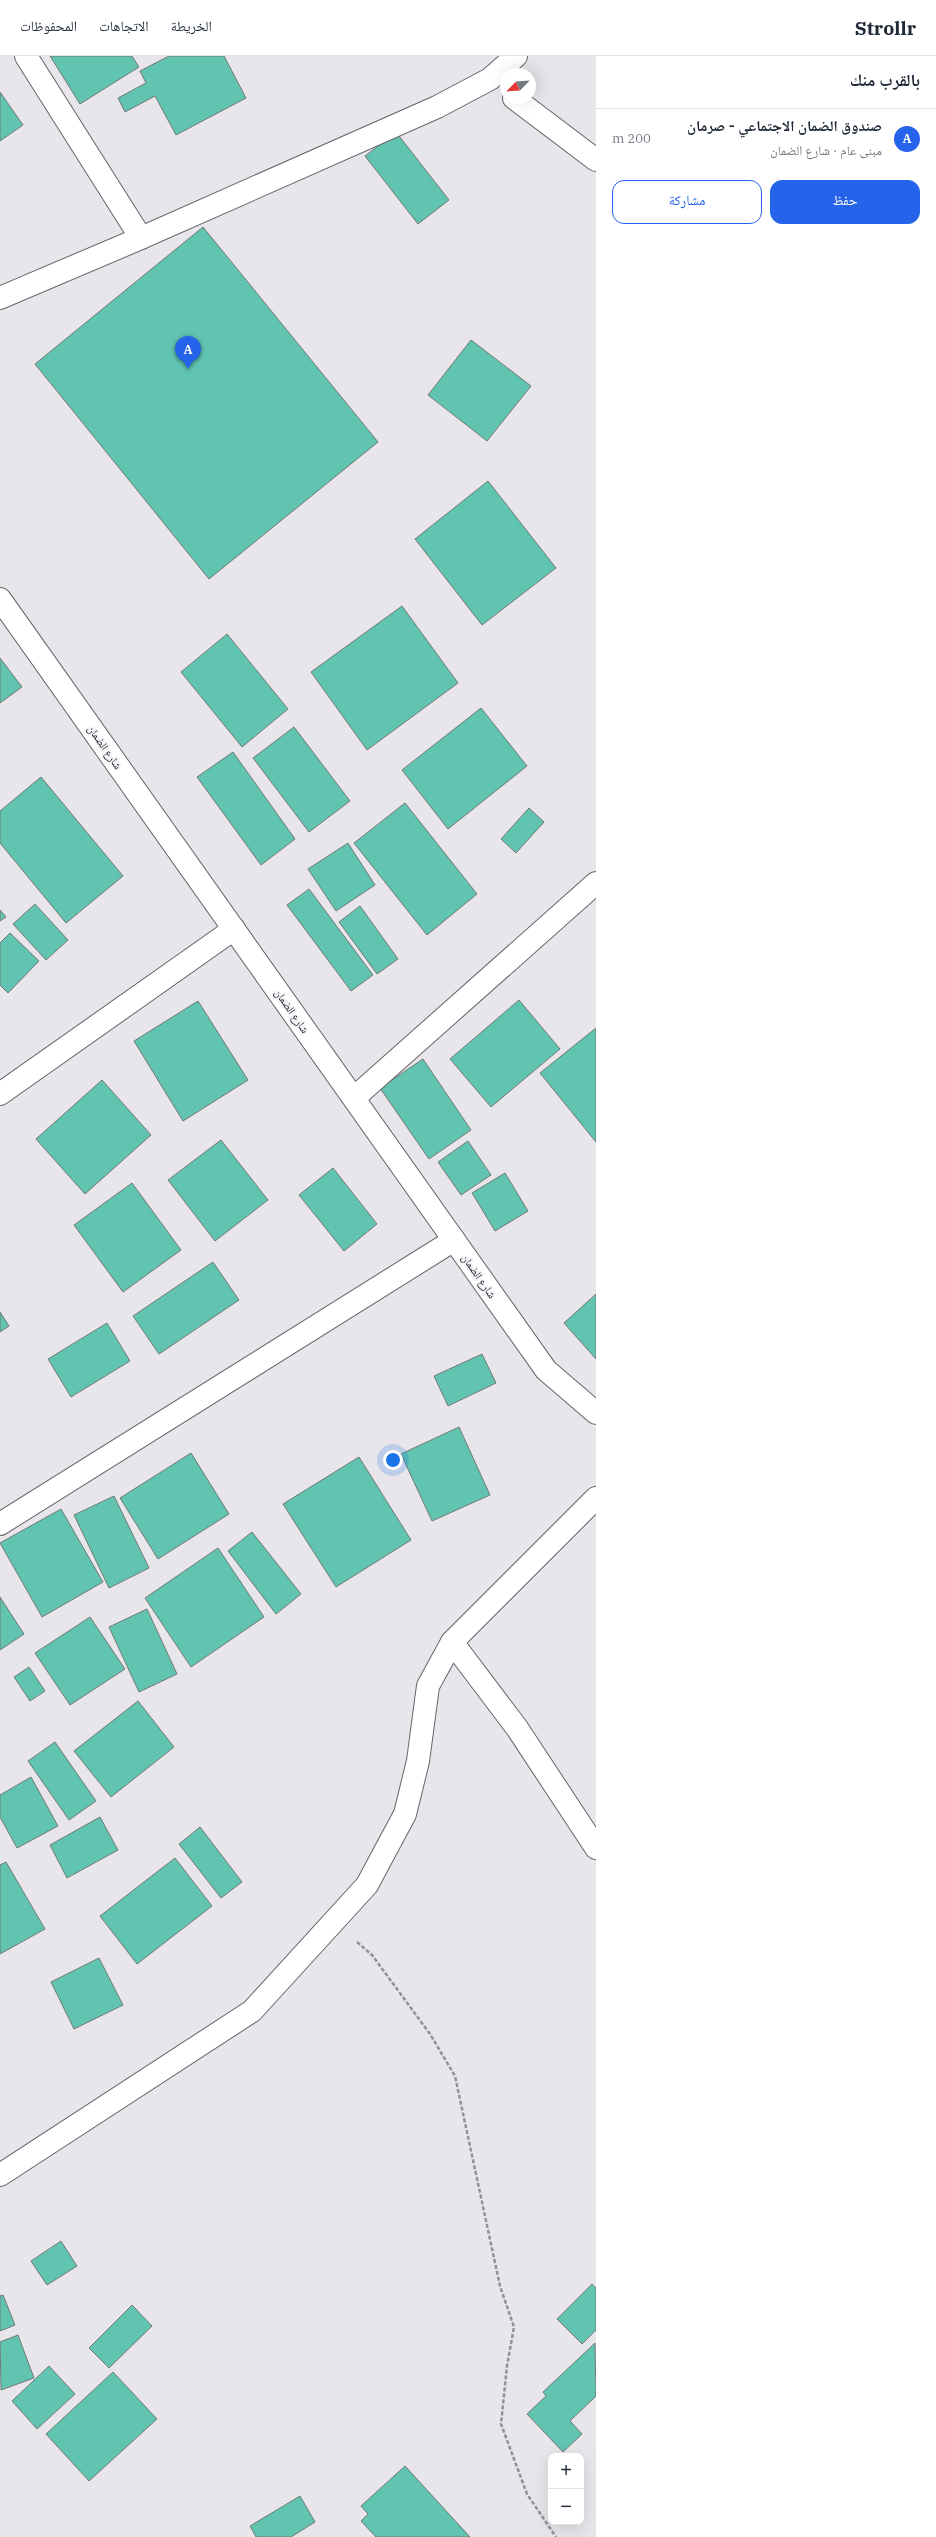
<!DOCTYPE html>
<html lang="ar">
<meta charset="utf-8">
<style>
body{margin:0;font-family:"IBM Plex Serif","Noto Naskh Arabic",serif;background:#f2f2f3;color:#1f2937;direction:rtl}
.controls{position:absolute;right:12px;bottom:12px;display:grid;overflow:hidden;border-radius:8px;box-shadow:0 4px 16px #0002}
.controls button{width:36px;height:36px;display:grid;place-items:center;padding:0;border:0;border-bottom:1px solid #e0e1e3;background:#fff;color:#1f2937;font:20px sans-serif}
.compass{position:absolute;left:500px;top:12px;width:36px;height:36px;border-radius:50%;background:#fff;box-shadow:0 4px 16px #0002;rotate:245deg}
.you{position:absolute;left:393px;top:1404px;width:14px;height:14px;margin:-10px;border:3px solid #fff;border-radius:50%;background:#1a73e8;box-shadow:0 0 0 6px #1a73e833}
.badge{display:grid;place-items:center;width:26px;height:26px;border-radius:50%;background:#2563eb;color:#fff;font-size:13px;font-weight:700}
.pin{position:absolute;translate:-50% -33px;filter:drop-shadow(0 1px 2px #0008)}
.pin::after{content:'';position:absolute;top:21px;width:14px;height:12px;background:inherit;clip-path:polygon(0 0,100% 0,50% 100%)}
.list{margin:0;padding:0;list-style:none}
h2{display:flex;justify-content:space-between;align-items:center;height:52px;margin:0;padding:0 16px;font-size:17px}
h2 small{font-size:13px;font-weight:400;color:#747a83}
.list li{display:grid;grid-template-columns:26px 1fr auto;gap:12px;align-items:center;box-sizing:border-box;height:60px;padding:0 16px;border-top:1px solid #e0e1e3}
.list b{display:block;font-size:15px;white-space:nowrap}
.list p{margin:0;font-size:13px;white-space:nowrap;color:#747a83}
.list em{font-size:13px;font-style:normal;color:#747a83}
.actions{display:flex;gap:8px;padding:12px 16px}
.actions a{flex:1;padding:9px 0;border:1px solid #2563eb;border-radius:12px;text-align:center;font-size:14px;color:#2563eb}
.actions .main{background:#2563eb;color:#fff}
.map{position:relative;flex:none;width:596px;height:2481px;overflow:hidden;direction:ltr}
header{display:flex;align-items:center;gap:24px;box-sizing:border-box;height:56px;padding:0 20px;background:#fff;border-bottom:1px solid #e0e1e3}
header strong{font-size:19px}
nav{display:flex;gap:22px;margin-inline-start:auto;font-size:14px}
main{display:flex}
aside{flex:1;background:#fff}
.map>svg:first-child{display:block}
</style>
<header>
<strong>Strollr</strong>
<nav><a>الخريطة</a><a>الاتجاهات</a><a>المحفوظات</a></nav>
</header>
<main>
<aside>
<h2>بالقرب منك<small></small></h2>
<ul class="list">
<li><span class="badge">A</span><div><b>صندوق الضمان الاجتماعي - صرمان</b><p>مبنى عام · شارع الضمان</p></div><em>200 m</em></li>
</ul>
<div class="actions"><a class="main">حفظ</a><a>مشاركة</a></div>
</aside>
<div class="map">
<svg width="596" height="2481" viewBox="0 0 596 2481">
<rect width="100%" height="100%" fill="#e8e5eb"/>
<!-- building -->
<g fill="#60c4b0" stroke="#727977">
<polygon points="50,0 132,0 139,11 80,48"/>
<polygon points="169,0 224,0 246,42 176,79 155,40 125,56 118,42 146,27 140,15"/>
<polygon points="0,36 23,69 0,85"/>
<polygon points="396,76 449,144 418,168 365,100"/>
<polygon points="203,171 378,386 209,523 35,308"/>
<polygon points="471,284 531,330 487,385 428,339"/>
<polygon points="488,425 556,512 482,569 415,483"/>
<polygon points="402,550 458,627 367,694 311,616"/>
<polygon points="227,578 288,653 242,691 181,616"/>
<polygon points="0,602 22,631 0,647"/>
<polygon points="481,652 527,710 448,773 402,714"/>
<polygon points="294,671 350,745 309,776 253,702"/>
<polygon points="233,696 295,783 261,809 197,721"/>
<polygon points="41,721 123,820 66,867 0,787 0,755"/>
<polygon points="405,747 477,838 427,879 354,787"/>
<polygon points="529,752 544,766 516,797 501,783"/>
<polygon points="348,787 375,829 336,855 308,813"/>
<polygon points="309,833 373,919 351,935 287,849"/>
<polygon points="35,848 68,884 46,904 13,868"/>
<polygon points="360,850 398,903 377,918 339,866"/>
<polygon points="0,854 6,861 0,865"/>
<polygon points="10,877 39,905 8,937 0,929 0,887"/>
<polygon points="519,944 560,993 491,1051 450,1003"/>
<polygon points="198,945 248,1024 183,1065 134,985"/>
<polygon points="596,972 596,1086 540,1017"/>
<polygon points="423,1003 471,1074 429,1103 380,1032"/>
<polygon points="102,1024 151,1079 85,1138 36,1083"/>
<polygon points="221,1084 268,1144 215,1185 168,1124"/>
<polygon points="468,1085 491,1119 461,1139 438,1106"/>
<polygon points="333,1112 377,1168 344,1195 299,1139"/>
<polygon points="505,1117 528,1155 495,1175 472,1137"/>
<polygon points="132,1127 181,1194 123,1236 74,1169"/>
<polygon points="213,1206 239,1244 159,1298 133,1260"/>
<polygon points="596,1238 596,1303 564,1267"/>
<polygon points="0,1256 9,1270 0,1276"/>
<polygon points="107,1267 130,1305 71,1341 48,1303"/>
<polygon points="482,1298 496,1327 448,1350 434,1320"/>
<polygon points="459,1371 490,1439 432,1465 401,1398"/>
<polygon points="191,1397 229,1458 158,1503 120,1442"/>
<polygon points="359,1401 411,1484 336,1531 283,1448"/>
<polygon points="114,1440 149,1512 109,1532 74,1459"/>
<polygon points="61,1453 103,1526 42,1561 0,1487"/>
<polygon points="252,1476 301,1538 276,1558 228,1495"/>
<polygon points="218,1492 264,1561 191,1611 145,1542"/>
<polygon points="0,1541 24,1578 0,1594"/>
<polygon points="147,1553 177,1618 139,1636 109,1571"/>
<polygon points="90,1561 125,1613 70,1649 35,1597"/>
<polygon points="29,1611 45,1635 30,1645 14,1621"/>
<polygon points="138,1645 174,1691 111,1741 74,1695"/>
<polygon points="55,1686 96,1745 69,1764 28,1705"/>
<polygon points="31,1721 58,1770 17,1792 0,1761 0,1739"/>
<polygon points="100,1761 118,1794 67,1822 50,1789"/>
<polygon points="200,1771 242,1826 221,1842 179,1788"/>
<polygon points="175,1802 212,1850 137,1908 100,1860"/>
<polygon points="6,1806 45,1873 0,1898 0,1809"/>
<polygon points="99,1902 123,1949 74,1973 51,1926"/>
<polygon points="61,2185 77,2210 47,2229 31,2205"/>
<polygon points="592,2228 596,2232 596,2274 582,2288 557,2263"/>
<polygon points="3,2239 15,2269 0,2275 0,2240"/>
<polygon points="132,2249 152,2270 109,2312 89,2292"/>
<polygon points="18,2279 34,2322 1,2334 0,2286"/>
<polygon points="595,2287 596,2340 570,2365 582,2378 563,2396 527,2358 546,2340 543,2336"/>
<polygon points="49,2310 75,2338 37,2373 12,2345"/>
<polygon points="113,2316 157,2363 89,2425 46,2378"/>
<polygon points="405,2410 470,2481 376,2481 361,2465 368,2458 361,2450"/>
<polygon points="300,2440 315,2466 291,2481 256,2481 250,2470"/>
</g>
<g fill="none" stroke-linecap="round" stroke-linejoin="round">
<!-- minor casing -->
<g stroke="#666469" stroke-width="24">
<g id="minor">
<polyline points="26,0 141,182"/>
<polyline points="514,42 596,104"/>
<polyline points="0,242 141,182 437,51 490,23 516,0"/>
<polyline points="0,543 546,1314 596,1357"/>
<polyline points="0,1038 234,873"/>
<polyline points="354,1042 596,827"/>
<polyline points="0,1468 454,1184"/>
<polyline points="452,1586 517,1672 596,1792"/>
<polyline points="0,2119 252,1955 367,1829 405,1758 418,1705 428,1630 452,1586 596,1442"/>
</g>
</g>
<!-- path -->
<polyline stroke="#939195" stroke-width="2.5" stroke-dasharray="4 2" stroke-linecap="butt" points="357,1886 372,1899 430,1978 455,2020 500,2230 514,2271 507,2310 501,2368 527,2438 556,2481"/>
<!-- minor -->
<use href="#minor" stroke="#fff" stroke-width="22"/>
</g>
<g text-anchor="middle" stroke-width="3.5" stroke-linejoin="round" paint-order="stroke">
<!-- street labels -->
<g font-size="11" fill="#232224" stroke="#f5f2f8">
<text transform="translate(105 691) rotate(55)" y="4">شارع الضمان</text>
<text transform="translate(292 955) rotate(55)" y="4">شارع الضمان</text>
<text transform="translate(479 1220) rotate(55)" y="4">شارع الضمان</text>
</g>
</g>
</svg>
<div class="controls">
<button>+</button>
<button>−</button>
</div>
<svg class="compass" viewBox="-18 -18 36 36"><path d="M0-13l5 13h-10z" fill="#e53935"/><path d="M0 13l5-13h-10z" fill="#747a83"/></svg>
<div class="you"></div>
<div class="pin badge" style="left:188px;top:313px">A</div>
</div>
</main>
